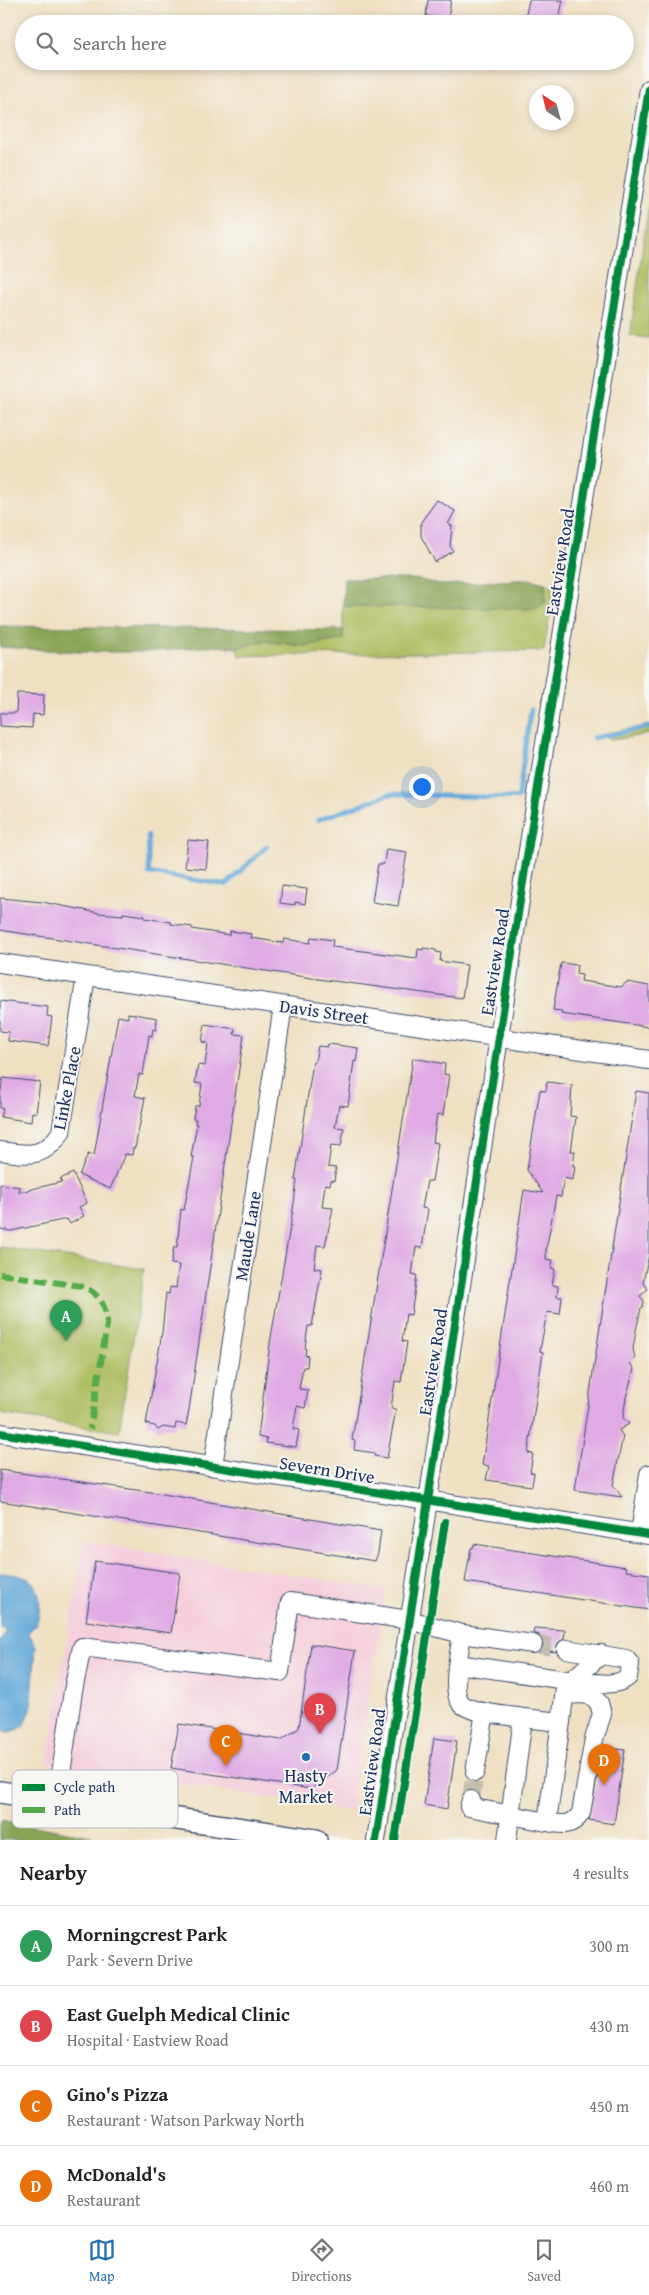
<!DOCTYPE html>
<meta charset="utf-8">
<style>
body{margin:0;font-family:"Gentium Book Plus",serif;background:#f6f6f6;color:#222}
.compass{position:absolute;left:529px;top:85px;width:45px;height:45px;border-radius:50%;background:#fff;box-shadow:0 2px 8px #0003;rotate:324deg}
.you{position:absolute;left:421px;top:786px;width:18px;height:18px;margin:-12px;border:4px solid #fff;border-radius:50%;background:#1a73e8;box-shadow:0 0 0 8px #1a73e833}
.badge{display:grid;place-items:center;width:32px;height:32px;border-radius:50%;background:#1f6fb2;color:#fff;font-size:16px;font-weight:700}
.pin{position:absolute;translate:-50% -41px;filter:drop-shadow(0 1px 2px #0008)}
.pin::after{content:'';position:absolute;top:26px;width:18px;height:15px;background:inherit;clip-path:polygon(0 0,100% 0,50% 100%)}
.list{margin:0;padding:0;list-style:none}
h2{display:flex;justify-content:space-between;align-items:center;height:65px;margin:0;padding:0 20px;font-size:21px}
h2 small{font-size:16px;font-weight:400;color:#767676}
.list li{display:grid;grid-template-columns:32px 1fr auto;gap:15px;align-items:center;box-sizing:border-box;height:80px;padding:0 20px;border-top:1px solid #e0e0e0}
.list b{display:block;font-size:19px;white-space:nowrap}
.list p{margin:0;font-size:16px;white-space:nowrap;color:#767676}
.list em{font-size:16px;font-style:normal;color:#767676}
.icon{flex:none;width:28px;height:28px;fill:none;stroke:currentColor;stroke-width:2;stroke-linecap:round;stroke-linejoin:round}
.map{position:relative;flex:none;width:649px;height:1840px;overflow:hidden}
.search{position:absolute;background:#fff;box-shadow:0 2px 8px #0003;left:15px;right:15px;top:15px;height:55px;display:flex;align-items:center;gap:12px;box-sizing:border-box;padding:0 18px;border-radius:28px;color:#767676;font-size:19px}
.sheet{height:385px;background:#fff}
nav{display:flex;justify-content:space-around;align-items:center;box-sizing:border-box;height:70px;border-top:1px solid #e0e0e0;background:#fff;font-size:14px;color:#767676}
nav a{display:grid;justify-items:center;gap:2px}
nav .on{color:#1f6fb2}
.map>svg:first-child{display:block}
</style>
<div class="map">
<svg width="649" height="1840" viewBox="0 0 649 1840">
<rect width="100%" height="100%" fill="#f6f6f2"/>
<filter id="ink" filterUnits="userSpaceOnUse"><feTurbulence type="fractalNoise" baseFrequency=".02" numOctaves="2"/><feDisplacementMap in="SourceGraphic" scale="10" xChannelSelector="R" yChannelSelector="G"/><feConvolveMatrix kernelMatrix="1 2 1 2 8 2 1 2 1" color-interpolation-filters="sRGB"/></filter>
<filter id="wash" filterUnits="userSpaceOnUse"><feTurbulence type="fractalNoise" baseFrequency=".0096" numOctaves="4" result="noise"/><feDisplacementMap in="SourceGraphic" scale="20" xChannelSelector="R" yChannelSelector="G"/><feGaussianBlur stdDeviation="1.12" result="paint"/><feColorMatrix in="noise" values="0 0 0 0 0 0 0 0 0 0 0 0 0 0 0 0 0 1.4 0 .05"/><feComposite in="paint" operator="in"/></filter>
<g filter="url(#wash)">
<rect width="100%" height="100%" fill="#efe0c2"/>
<!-- built -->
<polygon fill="#f5cfdb" points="84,1541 386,1590 350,1811 47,1763"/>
<!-- green -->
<g fill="#adbc5f" stroke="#64765e">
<polygon points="649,202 649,338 630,336"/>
<polygon points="545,583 554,588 544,651 239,656 237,648 262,641 305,646 343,639 343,606 545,603"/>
<polygon points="649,725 649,734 613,740 608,738 608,733"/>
<polygon points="0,1247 144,1269 119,1432 0,1414"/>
</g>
<!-- forest -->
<g fill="#8aa456" stroke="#526a5a">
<polygon points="344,579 415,579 445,585 529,579 545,583 545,603 535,609 343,606"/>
<polygon points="0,626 343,630 343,639 305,646 262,641 237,648 214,646 144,652 77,652 0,647"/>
<polygon points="0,1820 113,1840 0,1840"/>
</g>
<!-- water -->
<path fill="#63a9d9" stroke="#3f6c9c" d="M 0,1573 C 9,1574 22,1575 30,1580 C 42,1589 41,1612 36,1624 C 34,1628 30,1630 28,1632 L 36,1646 L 31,1710 L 24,1726 L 11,1732 L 0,1731 L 0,1642 L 5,1634 L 5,1629 L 0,1627 Z"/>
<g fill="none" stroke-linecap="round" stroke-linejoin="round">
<!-- stream -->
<g stroke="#63a9d9" stroke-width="4.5">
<polyline points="593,738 649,727"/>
<polyline points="318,820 390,794 518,798 531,709"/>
<polyline points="148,835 149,873 226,885 267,846"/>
</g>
</g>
<g id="blocks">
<!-- building -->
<g fill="#e0abe4">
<polygon points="428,0 451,0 448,19 426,16"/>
<polygon points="529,0 563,0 558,24 524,24"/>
<polygon points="437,500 455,511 448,524 452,526 450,546 453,551 435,562 421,536 421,522"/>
<polygon points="17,694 44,695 43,715 33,714 32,728 0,726 0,713 16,713"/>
<polygon points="188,840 209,842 206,869 185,867"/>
<polygon points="386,849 407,852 398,906 372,902 378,864 384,864"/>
<polygon points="282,886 307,889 305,904 295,902 295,905 280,903"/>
<polygon points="0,898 42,902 99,913 123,915 123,913 145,916 144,918 171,922 171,924 192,927 192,929 229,935 230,931 252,934 251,938 283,943 284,939 310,943 311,937 333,940 332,947 417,958 418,949 423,950 423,948 436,950 436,952 441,953 440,961 467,965 462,998 318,979 0,930"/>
<polygon points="561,963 577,965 576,974 582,975 581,981 621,987 627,982 649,986 649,1027 561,1014 562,1011 553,1010"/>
<polygon points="0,1001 48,1007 47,1016 52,1017 48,1046 8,1041 9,1032 0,1031"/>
<polygon points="128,1013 157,1018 156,1030 153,1029 152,1036 149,1035 143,1075 139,1074 135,1096 145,1098 135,1148 133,1148 132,1155 125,1154 110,1189 79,1175 88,1154 94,1156 118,1016 128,1018"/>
<polygon points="205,1024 235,1029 234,1034 244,1035 189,1410 186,1425 176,1423 175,1429 163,1427 158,1430 155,1426 146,1424 162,1333 166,1293 169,1294 170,1287 176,1288 179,1265 171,1264 174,1247 177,1247 181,1209 184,1210 194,1157 191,1157 197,1124 195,1124 196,1119 193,1119 195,1106 199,1106 202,1084 195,1083 198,1065 205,1066 208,1043 202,1042"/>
<polygon points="328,1044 358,1048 356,1062 354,1061 348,1106 339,1105 335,1127 344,1128 341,1146 331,1145 328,1167 336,1168 334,1181 331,1180 330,1185 325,1184 322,1207 333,1208 325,1246 317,1245 314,1268 322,1269 312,1326 308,1326 305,1348 306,1349 305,1355 308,1356 307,1367 303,1367 299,1389 308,1390 305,1408 297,1406 293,1429 299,1430 296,1447 266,1443 267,1439 258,1437 270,1343 293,1210 297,1180 295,1180 313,1062 315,1062 318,1046 327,1047"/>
<polygon points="413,1058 445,1064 444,1074 449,1075 443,1115 437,1114 433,1142 438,1143 432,1181 427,1181 422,1208 428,1209 422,1248 416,1247 412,1274 417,1275 411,1315 406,1314 402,1341 407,1342 401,1382 395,1381 391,1408 396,1409 387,1458 374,1456 375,1453 354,1450 355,1441 352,1440"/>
<polygon points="3,1078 40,1082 36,1113 32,1112 31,1122 1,1117 3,1109 0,1108 0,1096"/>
<polygon points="547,1082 572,1085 570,1116 576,1117 571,1151 575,1151 573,1166 575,1166 573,1180 564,1178 561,1197 556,1196 546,1250 546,1259 553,1260 551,1268 555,1269 552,1285 558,1286 557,1297 562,1297 560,1314 547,1312 540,1351 543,1352 528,1453 533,1454 530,1472 534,1473 532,1486 486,1480 489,1466 482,1465 524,1190 543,1193 527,1170 540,1090 546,1091"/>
<polygon points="636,1091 649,1093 649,1254 643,1283 648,1289 640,1296 644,1301 643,1307 641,1308 636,1330 633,1349 635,1358 630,1363 634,1369 633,1373 626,1397 623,1418 629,1424 619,1430 623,1436 613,1485 622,1497 575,1490"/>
<polygon points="73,1173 87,1203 79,1207 84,1216 70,1224 67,1219 11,1231 0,1229 0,1184 20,1187 19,1192 62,1182 60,1179"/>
<polygon points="0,1470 157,1493 381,1531 378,1553 375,1561 0,1501"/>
<polygon points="474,1544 626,1567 626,1571 649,1574 649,1610 465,1582 471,1548 473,1548"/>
<polygon points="95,1561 180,1573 171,1633 86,1621"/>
<polygon points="534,1628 565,1630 564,1639 558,1643 556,1652 542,1650 543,1640 539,1635 533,1633"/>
<polygon points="311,1644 355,1651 337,1770 311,1789 171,1768 179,1724 281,1740 299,1728"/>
<polygon points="434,1738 457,1741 447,1809 424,1805"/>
<polygon points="603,1747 625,1750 614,1824 589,1820"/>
</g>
</g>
</g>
<g filter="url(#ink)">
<use href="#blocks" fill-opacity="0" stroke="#3b4a6d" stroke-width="1"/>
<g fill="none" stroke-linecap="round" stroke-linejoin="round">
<!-- minor-tunnel -->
<g stroke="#c5bdae" stroke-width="18" stroke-dasharray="18 9" stroke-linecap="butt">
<polyline points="533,1644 566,1649"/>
<polyline points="471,1800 475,1772"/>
</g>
<!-- minor casing -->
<g stroke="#3b4a6d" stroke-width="20">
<g id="minor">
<polyline points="0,963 649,1060"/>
<path d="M 0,1151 C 28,1155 44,1159 61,1132 L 86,976"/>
<polyline points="0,1433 649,1535"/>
<polyline points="213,1466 283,1006"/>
<polyline points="640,1533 649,1474"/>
<path d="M 462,1634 C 460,1650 449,1695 463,1705 C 476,1714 507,1715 523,1718"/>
<polyline points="458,1664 566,1680"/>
<polyline points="572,1680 602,1654"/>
<polyline points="475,1772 485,1712"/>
<polyline points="471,1800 469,1807 547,1822 561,1722"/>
<polyline points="57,1801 73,1691 82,1647 280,1672 290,1602 409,1620 462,1634 533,1644"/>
<path d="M 547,1822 C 562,1825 572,1827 581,1813 L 594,1739 L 602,1714 L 599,1703 L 593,1697 L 583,1694 L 565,1695"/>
<polyline points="376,1840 519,907 649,89"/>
<path d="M 507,1840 L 523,1718 L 561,1722 L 566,1680 C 585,1680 613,1690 628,1677 L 630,1664 L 626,1659 L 566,1649"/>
</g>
</g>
<!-- major casing -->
<g stroke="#3b4a6d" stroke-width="24">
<polyline id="major" points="0,1792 316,1840"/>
</g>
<!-- minor -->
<use href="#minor" stroke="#fff" stroke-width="18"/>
<!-- major -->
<use href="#major" stroke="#fff" stroke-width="21"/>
<!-- quiet -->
<path stroke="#52ab49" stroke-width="6" stroke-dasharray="12 6" stroke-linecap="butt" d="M 0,1274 L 81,1286 C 99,1292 107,1306 107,1325 L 90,1429"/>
<!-- cycleway casing -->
<g stroke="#f6f6f2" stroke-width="11">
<g id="cycleway">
<polyline points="0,1433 649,1535"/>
<polyline points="376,1840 519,907 649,89"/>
<polyline points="395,1840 445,1522"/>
</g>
</g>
<!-- cycleway -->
<use href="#cycleway" stroke="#00873e" stroke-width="8"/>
</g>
</g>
<!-- markers -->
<circle fill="#1f6fb2" stroke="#f6f6f2" stroke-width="2" cx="306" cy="1757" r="5"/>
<g text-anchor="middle" stroke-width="4" stroke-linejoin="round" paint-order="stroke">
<!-- street labels -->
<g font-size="18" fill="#1b2f5e" stroke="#f6f6f2">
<text transform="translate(560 562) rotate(-81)" y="6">Eastview Road</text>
<text transform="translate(495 962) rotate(-81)" y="6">Eastview Road</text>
<text transform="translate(324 1012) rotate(8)" y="6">Davis Street</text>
<text transform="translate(67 1088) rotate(-79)" y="6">Linke Place</text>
<text transform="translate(248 1236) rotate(-81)" y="6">Maude Lane</text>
<text transform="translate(433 1362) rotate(-81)" y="6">Eastview Road</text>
<text transform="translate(327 1470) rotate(9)" y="6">Severn Drive</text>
<text transform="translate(372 1762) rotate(-82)" y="6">Eastview Road</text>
</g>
<!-- poi labels -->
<g font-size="18" fill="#1b2f5e" stroke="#f6f6f2">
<text x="306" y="1782">Hasty<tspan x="306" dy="21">Market</tspan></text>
</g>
</g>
<!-- legend -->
<rect x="12" y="1770" width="166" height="58" rx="8" fill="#f6f6f2" stroke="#b4bac6" stroke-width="1"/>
<rect x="22" y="1784" width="23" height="7" fill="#00873e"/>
<rect x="22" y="1807" width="23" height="6" fill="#52ab49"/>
<g font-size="14" fill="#1b2f5e">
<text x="54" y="1792">Cycle path</text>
<text x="54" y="1815">Path</text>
</g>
</svg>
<svg class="compass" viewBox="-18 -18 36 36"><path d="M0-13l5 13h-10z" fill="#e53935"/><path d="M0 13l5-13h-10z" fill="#767676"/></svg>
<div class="you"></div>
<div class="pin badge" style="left:66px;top:1341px;background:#2e9e5b">A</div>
<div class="pin badge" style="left:320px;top:1734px;background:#e0444e">B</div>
<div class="pin badge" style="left:226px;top:1766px;background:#e8710a">C</div>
<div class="pin badge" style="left:604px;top:1785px;background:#e8710a">D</div>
<div class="search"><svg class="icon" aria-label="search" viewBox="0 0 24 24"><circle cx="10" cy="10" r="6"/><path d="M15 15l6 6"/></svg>Search here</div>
</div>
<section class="sheet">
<h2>Nearby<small>4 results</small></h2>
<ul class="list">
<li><span class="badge" style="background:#2e9e5b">A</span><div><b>Morningcrest Park</b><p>Park · Severn Drive</p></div><em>300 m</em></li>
<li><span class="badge" style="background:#e0444e">B</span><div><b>East Guelph Medical Clinic</b><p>Hospital · Eastview Road</p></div><em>430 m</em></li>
<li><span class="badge" style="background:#e8710a">C</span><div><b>Gino's Pizza</b><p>Restaurant · Watson Parkway North</p></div><em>450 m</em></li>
<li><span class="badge" style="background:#e8710a">D</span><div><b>McDonald's</b><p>Restaurant</p></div><em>460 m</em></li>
</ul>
</section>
<nav>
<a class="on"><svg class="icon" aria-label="map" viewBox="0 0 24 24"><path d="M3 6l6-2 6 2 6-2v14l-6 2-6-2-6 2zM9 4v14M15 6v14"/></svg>Map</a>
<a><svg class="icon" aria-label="directions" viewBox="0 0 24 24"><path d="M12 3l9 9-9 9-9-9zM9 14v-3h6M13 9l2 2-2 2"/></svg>Directions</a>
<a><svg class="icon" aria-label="saved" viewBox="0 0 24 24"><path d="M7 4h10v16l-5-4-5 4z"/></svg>Saved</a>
</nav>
